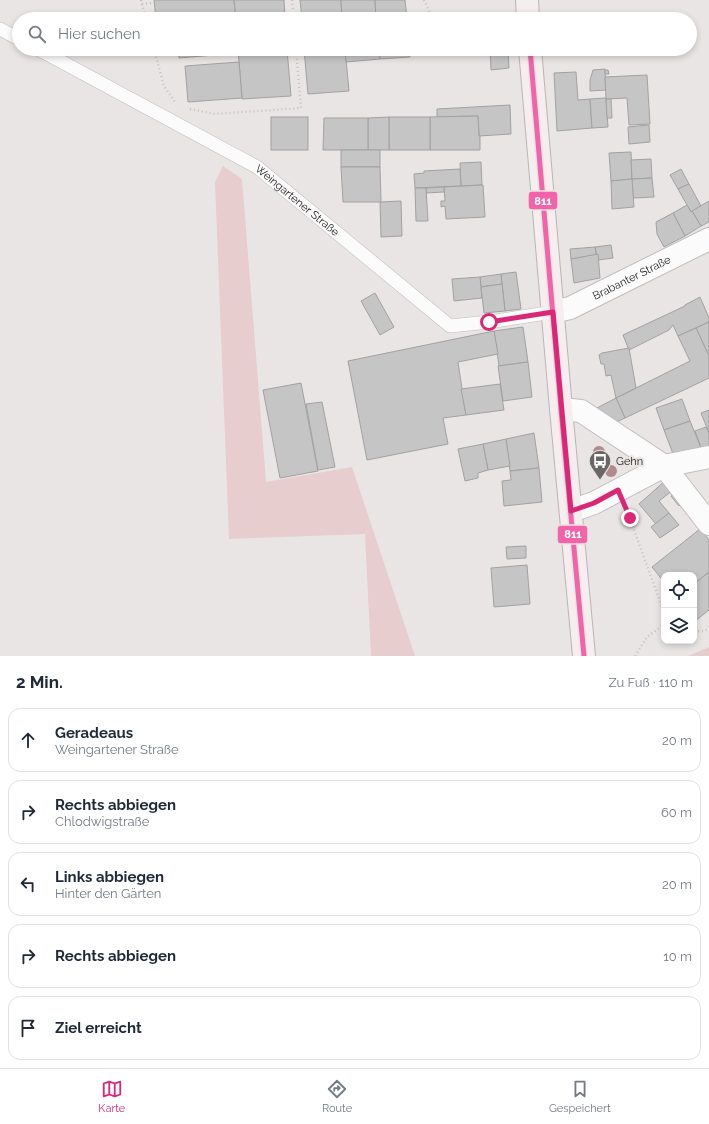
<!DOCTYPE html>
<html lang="de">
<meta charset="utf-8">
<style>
body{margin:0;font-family:Raleway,sans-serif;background:#f2f2f3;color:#1f2937}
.controls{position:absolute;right:12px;bottom:12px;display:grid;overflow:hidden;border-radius:8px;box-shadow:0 2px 6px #0003}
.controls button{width:36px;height:36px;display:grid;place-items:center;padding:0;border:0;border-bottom:1px solid #e0e1e3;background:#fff;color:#1f2937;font:20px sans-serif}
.stop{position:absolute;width:12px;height:12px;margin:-9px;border:3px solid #db2777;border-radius:50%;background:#fff}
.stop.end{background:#db2777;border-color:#fff;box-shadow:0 1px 4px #0008}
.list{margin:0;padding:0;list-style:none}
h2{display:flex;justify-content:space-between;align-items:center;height:52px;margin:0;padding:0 16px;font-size:17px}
h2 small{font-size:13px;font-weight:400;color:#747a83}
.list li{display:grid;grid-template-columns:26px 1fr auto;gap:12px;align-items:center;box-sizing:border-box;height:64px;margin:0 8px 8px;padding:0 8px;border:1px solid #e0e1e3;border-radius:12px}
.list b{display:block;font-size:15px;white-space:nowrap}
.list p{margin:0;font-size:13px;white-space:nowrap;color:#747a83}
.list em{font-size:13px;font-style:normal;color:#747a83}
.icon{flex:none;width:22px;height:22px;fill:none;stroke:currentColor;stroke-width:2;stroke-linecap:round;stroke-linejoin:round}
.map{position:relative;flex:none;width:709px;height:656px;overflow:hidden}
.search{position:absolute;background:#fff;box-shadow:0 2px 6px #0003;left:12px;right:12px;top:12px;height:44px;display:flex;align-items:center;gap:10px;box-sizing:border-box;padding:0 14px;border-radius:22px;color:#747a83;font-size:15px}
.sheet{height:412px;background:#fff}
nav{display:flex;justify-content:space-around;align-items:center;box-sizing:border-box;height:56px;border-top:1px solid #e0e1e3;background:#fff;font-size:11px;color:#747a83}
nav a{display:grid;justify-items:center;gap:2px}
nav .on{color:#db2777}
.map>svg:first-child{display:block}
</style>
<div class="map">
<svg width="709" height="656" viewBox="0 0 709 656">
<rect width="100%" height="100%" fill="#e9e5e5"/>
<!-- green -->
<g fill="#e7cdcd">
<polygon points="223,166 242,179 266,482 352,467 415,656 371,656 365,534 229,539 215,182"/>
<polygon points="709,647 709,656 688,656"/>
</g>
<!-- building -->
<g fill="#c6c5c5" stroke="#a2a1a1">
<polygon points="154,0 234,0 236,19 156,19"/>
<polygon points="234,0 284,0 285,19 236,19"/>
<polygon points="300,0 341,0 342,19 302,19"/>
<polygon points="341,0 375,0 376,19 342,19"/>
<polygon points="375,0 405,0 407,19 376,19"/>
<polygon points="178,49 238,49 238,53 179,58"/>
<polygon points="238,49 287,49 291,96 242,99"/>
<polygon points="304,49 345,49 349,91 308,94"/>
<polygon points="345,49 379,49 380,59 346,62"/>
<polygon points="379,49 409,49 410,57 380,59"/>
<polygon points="508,49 509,68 491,70 490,50"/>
<polygon points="239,62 242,98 188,102 185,66"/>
<polygon points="605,69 606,90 590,91 590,80 593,70"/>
<polygon points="605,70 608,70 609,74 605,74"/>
<polygon points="576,72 578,100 590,99 592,128 557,131 554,73"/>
<polygon points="647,75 650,124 629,125 627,98 606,99 605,77"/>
<polygon points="606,98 608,127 592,128 590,99"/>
<polygon points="606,99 611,99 612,118 607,118"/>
<polygon points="510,105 511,134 479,136 478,116 437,117 437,109"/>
<polygon points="478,116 479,136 480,136 480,150 430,150 430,117"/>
<rect x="271" y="117" width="37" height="33"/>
<rect x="389" y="117" width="41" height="33"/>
<polygon points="389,117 389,150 368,150 368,118"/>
<polygon points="324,118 368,118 368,150 323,150"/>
<polygon points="649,125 650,142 629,144 628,127"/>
<rect x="341" y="150" width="39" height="17"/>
<polygon points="631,152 632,179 611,181 609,153"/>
<polygon points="651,159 652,178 632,179 631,160"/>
<polygon points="481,162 482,185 461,186 460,163"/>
<polygon points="341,167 380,167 381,202 343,202"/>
<polygon points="460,169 461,186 415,188 414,174 424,173 424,171"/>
<polygon points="681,169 689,184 678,189 670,175"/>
<polygon points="652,178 654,197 633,198 632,179"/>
<polygon points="632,179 634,207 612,209 611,181"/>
<polygon points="689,184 701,206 691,212 678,189"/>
<polygon points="483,185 485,217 446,219 445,206 441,207 441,201 445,201 444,187"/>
<polygon points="444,187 444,192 426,193 426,188"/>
<polygon points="415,188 426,188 428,221 416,221"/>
<polygon points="401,201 402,236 381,237 380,202"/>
<polygon points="709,201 709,222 701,226 692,211"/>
<polygon points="687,205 691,212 692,211 701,226 685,236 673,213"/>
<polygon points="673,213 685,236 664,247 657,234 656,222"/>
<polygon points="611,245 613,258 598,260 595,247"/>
<polygon points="595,247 596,255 571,259 570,249"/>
<polygon points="598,254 600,278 574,283 571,259"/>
<polygon points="516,272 521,309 505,311 501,274"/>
<polygon points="501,274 502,284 481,287 480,277"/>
<polygon points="480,277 482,298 454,301 452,279"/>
<polygon points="502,284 505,311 484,313 481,287"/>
<polygon points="375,293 394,327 380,335 361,301"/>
<polygon points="700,297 709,318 709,322 678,336 673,325 669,330 629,350 623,335 685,306 685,305"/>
<polygon points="709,322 709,356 696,328"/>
<polygon points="523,327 528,362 499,366 494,331"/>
<polygon points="696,328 709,356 709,378 625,418 616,398 690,361 678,336"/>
<polygon points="494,331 498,354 458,362 466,415 443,418 448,444 367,460 348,361"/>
<polygon points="629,348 636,388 616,398 611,375 606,376 604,364 601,364 599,355 602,353"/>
<polygon points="528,362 532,397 503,401 498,366"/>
<polygon points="301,383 318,471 280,478 263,390"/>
<polygon points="500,384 504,410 466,415 461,389"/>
<polygon points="616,398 625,418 616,422 597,408"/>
<polygon points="682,399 690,421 664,430 656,408"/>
<polygon points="322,402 335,467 318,470 306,404"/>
<polygon points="709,410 709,433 701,413"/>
<polygon points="690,421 702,450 675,459 664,430"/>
<polygon points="706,427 709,433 709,447 702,450 695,431"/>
<polygon points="534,433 539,468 510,471 506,439"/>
<polygon points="506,439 510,466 488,470 483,444"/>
<polygon points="483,444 488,470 478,473 478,478 465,481 458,449"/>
<polygon points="539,468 542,502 504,506 502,481 511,480 510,471"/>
<polygon points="666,480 673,490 659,501 669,513 656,524 639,504"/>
<polygon points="676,493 683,502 679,506 671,496"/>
<polygon points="669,513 679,525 660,538 651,527"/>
<polygon points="700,529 709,540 709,572 694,584 694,575 664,575 664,582 652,567"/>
<polygon points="526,546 526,558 507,559 506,547"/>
<polygon points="527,565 530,604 494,607 491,568"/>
<polygon points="709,572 709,610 695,621 694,619 694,584"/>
</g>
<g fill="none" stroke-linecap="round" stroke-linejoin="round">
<!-- lane casing -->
<g stroke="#c0bdbd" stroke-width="14">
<g id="lane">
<polyline points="0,29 19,39"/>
<path id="s1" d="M 38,49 L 257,167 L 450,326 L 489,322 L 553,312"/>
</g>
</g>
<!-- street casing -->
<g stroke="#c0bdbd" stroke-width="24">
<g id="street">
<path id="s2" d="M 553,312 L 570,308 L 709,239"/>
<polyline points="561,409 581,411 664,466 709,457"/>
<polyline points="571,511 594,503 664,466 709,524"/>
</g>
</g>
<!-- primary casing -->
<g stroke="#bfb2b2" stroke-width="24">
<g id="primary">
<polyline points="527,0 528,19"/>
<polyline points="530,49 561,409 584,656"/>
</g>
</g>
<!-- path -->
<g stroke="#c4c3c3" stroke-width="2.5" stroke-dasharray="1 3" stroke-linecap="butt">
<polyline points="141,0 146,19"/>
<polyline points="292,0 294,19"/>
<polyline points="424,0 433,19"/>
<polyline points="142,4 154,3"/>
<polyline points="154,49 164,86 175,102"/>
<polyline points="190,109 215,114 301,108 296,49"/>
<polyline points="627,511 664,612"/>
<polyline points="694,631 704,631 709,628"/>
<polyline points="635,656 647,637 664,624"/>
</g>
<!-- lane -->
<use href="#lane" stroke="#fcfbfb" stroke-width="13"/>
<!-- street -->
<use href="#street" stroke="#fcfbfb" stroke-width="22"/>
<!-- primary -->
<use href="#primary" stroke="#f4eeee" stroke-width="22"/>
<!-- bus-1 casing -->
<g stroke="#eae4e4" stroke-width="8">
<polyline id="bus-1" points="530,49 561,409 584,656"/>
</g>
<!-- bus-1 -->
<use href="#bus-1" stroke="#f164aa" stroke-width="5"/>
</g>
<!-- trees -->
<g fill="#b08a8c">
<circle cx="599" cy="452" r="6"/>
<circle cx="611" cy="471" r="6"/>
</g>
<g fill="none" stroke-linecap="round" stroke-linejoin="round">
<!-- route -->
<polyline stroke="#db2777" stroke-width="5" points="489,322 553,312 571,511 594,503 618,490 630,518"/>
</g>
<!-- icons -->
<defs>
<g id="bus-pin" transform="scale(1.15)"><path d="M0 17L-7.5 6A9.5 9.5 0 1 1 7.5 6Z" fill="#6a6767" stroke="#eae4e4"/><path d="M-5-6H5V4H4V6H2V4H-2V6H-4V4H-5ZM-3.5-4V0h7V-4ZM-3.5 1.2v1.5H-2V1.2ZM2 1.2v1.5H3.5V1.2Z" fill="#fff"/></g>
</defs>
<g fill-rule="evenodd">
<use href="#bus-pin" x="600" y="461"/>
</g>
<g text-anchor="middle" stroke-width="4" stroke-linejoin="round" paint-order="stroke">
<!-- street labels -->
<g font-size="11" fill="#252323" stroke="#eae4e4">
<text dy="4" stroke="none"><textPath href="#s1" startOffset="301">Weingartener Straße</textPath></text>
<text dy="4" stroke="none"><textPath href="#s2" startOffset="86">Brabanter Straße</textPath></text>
</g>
<!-- poi labels -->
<g font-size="11" fill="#252323" stroke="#eae4e4" text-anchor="start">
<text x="616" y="465">Gehn</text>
</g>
</g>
<g stroke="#eae4e4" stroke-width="1.5">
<rect x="528" y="191" width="30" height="19" rx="4" fill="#f164aa"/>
<rect x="557" y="525" width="31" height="19" rx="4" fill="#f164aa"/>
</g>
<g font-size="11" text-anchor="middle" font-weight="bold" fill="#fff">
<text x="543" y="205">811</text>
<text x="573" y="538">811</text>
</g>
</svg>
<div class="controls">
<button><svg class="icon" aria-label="locate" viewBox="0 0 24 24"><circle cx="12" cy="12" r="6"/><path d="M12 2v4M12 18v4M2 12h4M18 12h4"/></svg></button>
<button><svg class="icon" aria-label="layers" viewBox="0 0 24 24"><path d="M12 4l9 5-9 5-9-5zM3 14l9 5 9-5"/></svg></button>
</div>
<div class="stop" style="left:489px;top:322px"></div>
<div class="stop end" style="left:630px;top:518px"></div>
<div class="search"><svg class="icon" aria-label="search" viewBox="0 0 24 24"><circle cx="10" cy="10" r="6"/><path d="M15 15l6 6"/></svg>Hier suchen</div>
</div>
<section class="sheet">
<h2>2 Min.<small>Zu Fuß · 110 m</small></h2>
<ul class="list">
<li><svg class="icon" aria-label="ahead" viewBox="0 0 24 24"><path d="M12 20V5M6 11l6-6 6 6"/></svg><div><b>Geradeaus</b><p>Weingartener Straße</p></div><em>20 m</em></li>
<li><svg class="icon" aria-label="right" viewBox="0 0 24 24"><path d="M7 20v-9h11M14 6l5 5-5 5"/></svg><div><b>Rechts abbiegen</b><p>Chlodwigstraße</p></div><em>60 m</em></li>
<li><svg class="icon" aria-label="left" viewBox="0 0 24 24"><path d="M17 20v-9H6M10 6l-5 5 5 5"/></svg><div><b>Links abbiegen</b><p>Hinter den Gärten</p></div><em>20 m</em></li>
<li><svg class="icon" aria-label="right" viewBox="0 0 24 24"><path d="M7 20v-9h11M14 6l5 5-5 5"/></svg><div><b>Rechts abbiegen</b></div><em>10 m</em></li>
<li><svg class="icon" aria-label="arrive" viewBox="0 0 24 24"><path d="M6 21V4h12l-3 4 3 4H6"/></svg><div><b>Ziel erreicht</b></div></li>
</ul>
</section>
<nav>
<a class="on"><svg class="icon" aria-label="map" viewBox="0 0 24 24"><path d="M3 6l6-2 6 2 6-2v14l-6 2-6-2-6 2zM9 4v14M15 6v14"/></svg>Karte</a>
<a><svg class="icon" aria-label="directions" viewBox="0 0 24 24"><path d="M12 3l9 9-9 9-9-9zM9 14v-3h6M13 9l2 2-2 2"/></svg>Route</a>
<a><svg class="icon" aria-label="saved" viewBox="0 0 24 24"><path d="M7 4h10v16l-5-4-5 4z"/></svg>Gespeichert</a>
</nav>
